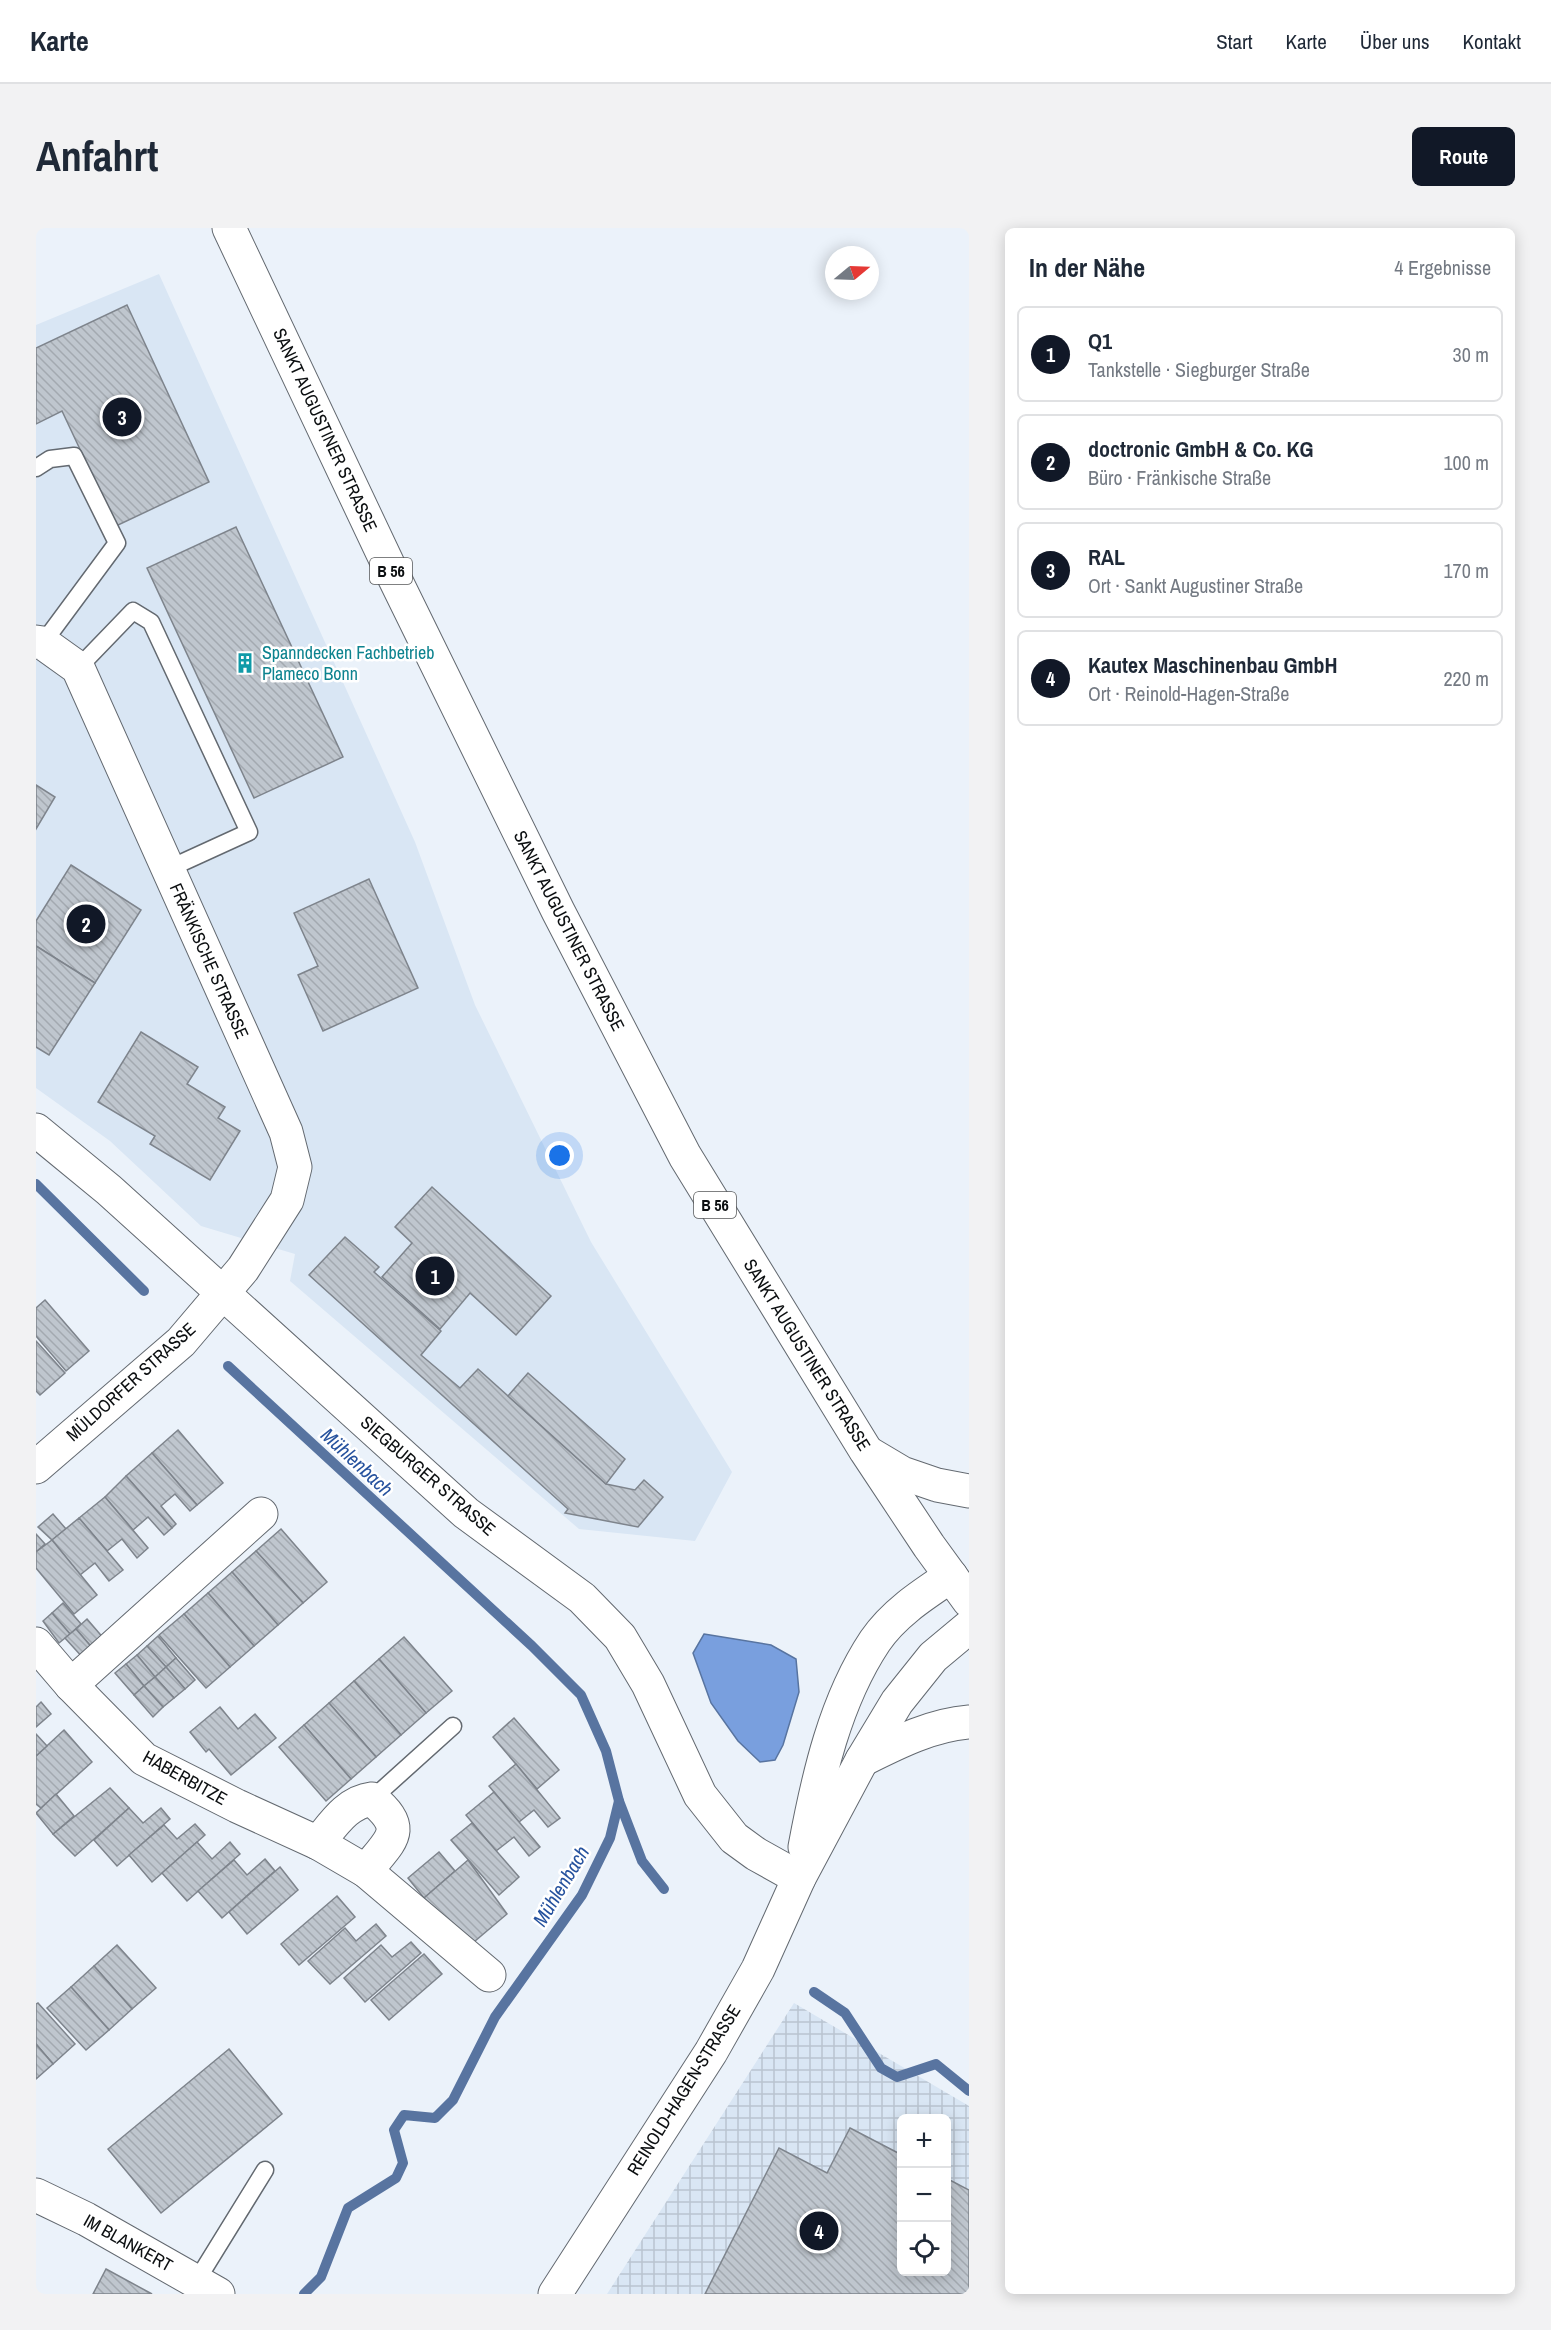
<!DOCTYPE html>
<html lang="de">
<meta charset="utf-8">
<style>
body{margin:0;font-family:"Archivo Narrow",sans-serif;background:#f2f2f3;color:#1f2937}
.controls{position:absolute;right:18px;bottom:18px;display:grid;overflow:hidden;border-radius:9px;box-shadow:0 3px 15px #0003}
.controls button{width:54px;height:54px;display:grid;place-items:center;padding:0;border:0;border-bottom:2px solid #e0e1e3;background:#fff;color:#1f2937;font:30px sans-serif}
.compass{position:absolute;left:789px;top:18px;width:54px;height:54px;border-radius:50%;background:#fff;box-shadow:0 3px 15px #0003;rotate:71deg}
.you{position:absolute;left:524px;top:928px;width:21px;height:21px;margin:-15px;border:4px solid #fff;border-radius:50%;background:#1a73e8;box-shadow:0 0 0 9px #1a73e833}
.badge{display:grid;place-items:center;width:39px;height:39px;border-radius:50%;background:#111827;color:#fff;font-size:20px;font-weight:700}
.pin{position:absolute;translate:-50% -50%;border:3px solid #fff;box-shadow:0 2px 6px #0006}
.list{margin:0;padding:0;list-style:none}
h2{display:flex;justify-content:space-between;align-items:center;height:78px;margin:0;padding:0 24px;font-size:26px}
h2 small{font-size:20px;font-weight:400;color:#747a83}
.list li{display:grid;grid-template-columns:39px 1fr auto;gap:18px;align-items:center;box-sizing:border-box;height:96px;margin:0 12px 12px;padding:0 12px;border:2px solid #e0e1e3;border-radius:9px}
.list b{display:block;font-size:22px;white-space:nowrap}
.list p{margin:0;font-size:20px;white-space:nowrap;color:#747a83}
.list em{font-size:20px;font-style:normal;color:#747a83}
.icon{flex:none;width:33px;height:33px;fill:none;stroke:currentColor;stroke-width:2;stroke-linecap:round;stroke-linejoin:round}
.map{position:relative;flex:none;width:933px;height:2066px;overflow:hidden;border-radius:9px}
header{display:flex;align-items:center;gap:36px;box-sizing:border-box;height:84px;padding:0 30px;background:#fff;border-bottom:2px solid #e0e1e3}
header strong{font-size:28px}
nav{display:flex;gap:33px;margin-inline-start:auto;font-size:21px}
.intro{display:flex;align-items:center;justify-content:space-between;box-sizing:border-box;height:144px;padding:0 36px}
h1{margin:0;font-size:42px}
.button{padding:15px 27px;border-radius:9px;background:#111827;color:#fff;font-size:21px;font-weight:700}
main{display:flex;gap:36px;padding:0 36px}
aside{flex:1;background:#fff;border-radius:9px;box-shadow:0 3px 15px #0003}
.map>svg:first-child{display:block}
</style>
<header>
<strong>Karte</strong>
<nav><a>Start</a><a>Karte</a><a>Über uns</a><a>Kontakt</a></nav>
</header>
<div class="intro"><h1>Anfahrt</h1><a class="button">Route</a></div>
<main>
<div class="map">
<svg width="933" height="2066" viewBox="0 0 933 2066">
<defs>
<pattern id="industrial-grid" width="8" height="8" patternUnits="userSpaceOnUse" patternTransform="scale(1.5)"><rect width="8" height="8" fill="#d9e6f4"/><path d="M0 4h8M4 0v8" fill="none" stroke="#b9c4d0"/></pattern>
<pattern id="building-back-hatch" width="6" height="6" patternUnits="userSpaceOnUse" patternTransform="scale(1.5)"><rect width="6" height="6" fill="#bfc6ce"/><path d="M-1 5l2 2M0 0l6 6M5-1l2 2" fill="none" stroke="#a3a9b0"/></pattern>
</defs>
<rect width="100%" height="100%" fill="#ebf2fa"/>
<!-- built -->
<polygon fill="#d9e6f4" points="123,46 379,614 439,777 555,1014 696,1244 659,1313 543,1301 254,1053 259,1026 165,998 74,913 0,860 0,97"/>
<!-- industrial -->
<path fill="url(#industrial-grid)" fill-rule="evenodd" d="M 758,1775 L 933,1878 L 933,2066 L 571,2066 ZM 866,1890 L 910,1890 L 910,2044 L 866,2044 Z"/>
<!-- water -->
<polygon fill="#799fde" stroke="#5874a0" stroke-width="1.5" points="668,1406 735,1417 760,1431 763,1464 747,1517 739,1532 724,1534 702,1513 675,1475 657,1425"/>
<g fill="none" stroke-linecap="round" stroke-linejoin="round">
<!-- stream -->
<g stroke="#5874a0" stroke-width="10">
<polyline points="0,956 108,1063"/>
<polyline points="192,1138 496,1418 545,1467 570,1523 583,1573 606,1633 628,1661"/>
<polyline points="778,1764 809,1785 845,1840 861,1849 900,1836 933,1863"/>
<polyline points="268,2066 285,2049 312,1980 360,1950 367,1935 358,1902 368,1887 399,1890 417,1872 459,1789 546,1667 574,1610 583,1573"/>
</g>
</g>
<!-- building -->
<g fill="url(#building-back-hatch)" stroke="#7e848c" stroke-width="1.5">
<polygon points="91,77 173,254 80,298 26,183 0,196 0,120"/>
<polygon points="200,299 307,529 218,570 111,340"/>
<polygon points="0,557 19,569 0,601"/>
<polygon points="35,637 105,682 59,755 0,718 0,693"/>
<polygon points="333,651 382,760 287,803 262,747 282,738 258,685"/>
<polygon points="0,718 59,755 13,827 0,819"/>
<polygon points="105,804 162,839 151,856 189,879 182,890 204,903 174,952 114,916 119,908 62,874"/>
<polygon points="396,959 515,1068 480,1107 434,1065 404,1101 346,1049 376,1015 359,999"/>
<polygon points="309,1009 343,1039 338,1044 405,1103 385,1127 424,1160 442,1141 570,1256 599,1262 608,1252 627,1269 602,1299 529,1285 532,1281 273,1047"/>
<polygon points="9,1072 53,1123 30,1143 0,1108 0,1080"/>
<polygon points="0,1113 29,1145 4,1167 0,1163"/>
<polygon points="492,1145 589,1231 570,1256 472,1168"/>
<polygon points="142,1202 187,1255 161,1277 116,1225"/>
<polygon points="116,1225 161,1277 154,1283 139,1266 125,1278 140,1296 136,1300 90,1248"/>
<polygon points="90,1248 136,1300 128,1307 112,1289 97,1302 69,1269"/>
<polygon points="69,1269 112,1320 101,1330 86,1311 71,1323 43,1290"/>
<polygon points="17,1286 30,1301 16,1312 2,1299"/>
<polygon points="43,1290 87,1342 73,1353 59,1335 44,1347 16,1312"/>
<polygon points="245,1301 291,1354 267,1375 220,1323"/>
<polygon points="0,1306 9,1316 0,1324"/>
<polygon points="16,1312 61,1367 38,1386 0,1340 0,1324"/>
<polygon points="220,1323 267,1375 242,1397 196,1344"/>
<polygon points="196,1344 242,1397 218,1418 172,1365"/>
<polygon points="172,1365 218,1418 194,1439 148,1386"/>
<polygon points="27,1375 45,1396 34,1406 16,1385"/>
<polygon points="16,1385 34,1406 23,1415 7,1393"/>
<polygon points="148,1386 194,1439 170,1460 123,1407"/>
<polygon points="51,1391 69,1412 58,1422 40,1401"/>
<polygon points="40,1401 58,1422 48,1431 29,1410"/>
<polygon points="122,1408 140,1430 130,1439 111,1418"/>
<polygon points="368,1409 416,1463 390,1485 343,1431"/>
<polygon points="111,1418 130,1439 119,1449 101,1427"/>
<polygon points="101,1427 119,1449 108,1458 90,1436"/>
<polygon points="140,1430 159,1452 149,1461 130,1439"/>
<polygon points="343,1431 390,1485 365,1507 318,1453"/>
<polygon points="90,1436 108,1458 98,1467 79,1445"/>
<polygon points="130,1439 149,1461 138,1470 119,1449"/>
<polygon points="119,1449 138,1470 127,1479 108,1458"/>
<polygon points="318,1453 365,1507 340,1529 293,1475"/>
<polygon points="108,1458 127,1479 117,1489 98,1467"/>
<polygon points="5,1474 15,1486 0,1499 0,1479"/>
<polygon points="293,1475 340,1529 315,1551 268,1497"/>
<polygon points="184,1479 202,1501 219,1486 240,1510 195,1547 173,1521 170,1524 154,1504"/>
<polygon points="478,1490 523,1542 501,1561 457,1509"/>
<polygon points="268,1497 315,1551 290,1573 243,1519"/>
<polygon points="28,1502 56,1534 5,1580 0,1576 0,1528"/>
<polygon points="0,1506 11,1518 0,1528"/>
<polygon points="480,1536 524,1590 512,1599 498,1582 483,1594 453,1558"/>
<polygon points="74,1560 93,1580 39,1628 17,1606"/>
<polygon points="458,1564 504,1619 493,1628 478,1609 460,1623 430,1587"/>
<polygon points="20,1566 38,1588 17,1606 0,1585"/>
<polygon points="93,1580 107,1595 125,1580 134,1591 81,1638 58,1612"/>
<polygon points="436,1595 483,1649 463,1667 415,1612"/>
<polygon points="159,1596 169,1607 116,1654 93,1627 128,1597 141,1611"/>
<polygon points="161,1614 176,1631 194,1614 204,1626 151,1673 126,1645"/>
<polygon points="403,1624 419,1643 388,1670 372,1650"/>
<polygon points="229,1631 239,1643 186,1690 162,1663 198,1632 211,1647"/>
<polygon points="432,1632 471,1686 432,1719 388,1670"/>
<polygon points="244,1639 262,1662 211,1706 193,1684"/>
<polygon points="301,1668 319,1689 263,1737 245,1716"/>
<polygon points="340,1696 350,1708 294,1756 272,1733 309,1700 320,1713"/>
<polygon points="375,1714 385,1725 329,1774 308,1750 345,1717 356,1729"/>
<polygon points="81,1717 120,1760 96,1781 58,1738"/>
<polygon points="388,1726 406,1746 353,1792 335,1772"/>
<polygon points="58,1738 96,1781 73,1802 35,1759"/>
<polygon points="35,1759 73,1802 50,1822 11,1780"/>
<polygon points="2,1775 39,1816 17,1836 0,1816 0,1776"/>
<polygon points="0,1816 17,1836 0,1851"/>
<polygon points="193,1821 246,1886 125,1985 72,1921"/>
<polygon points="814,1900 866,1927 866,2044 910,2044 910,1950 933,1962 933,2066 669,2066 743,1920 791,1945"/>
<polygon points="70,2041 116,2066 57,2066"/>
</g>
<g fill="none" stroke-linecap="round" stroke-linejoin="round">
<!-- service casing -->
<g stroke="#636970" stroke-width="19">
<g id="service">
<polyline points="0,240 14,231 38,228 81,315 7,415"/>
<polyline points="42,440 97,383 115,394 213,604 132,641"/>
<polyline points="336,1571 417,1498"/>
<polyline points="158,2057 229,1942"/>
</g>
</g>
<!-- minor casing -->
<g stroke="#636970" stroke-width="35">
<g id="minor">
<polyline points="0,414 7,415 42,440 250,904 259,939 251,972 207,1041 145,1114 0,1239"/>
<polyline points="0,1416 35,1457 108,1531 201,1578 282,1615 330,1643 453,1747"/>
<polyline points="35,1457 225,1286"/>
<path d="M 282,1615 C 297,1597 311,1574 336,1571 C 373,1602 355,1611 330,1643"/>
<polyline points="0,1967 50,1991 182,2066"/>
</g>
</g>
<!-- secondary casing -->
<g stroke="#636970" stroke-width="35">
<g id="secondary">
<polyline points="0,902 73,962 430,1285 546,1370 584,1409 612,1456 664,1567 698,1610 720,1626 763,1650"/>
<path d="M 769,1619 C 782,1549 799,1473 839,1413 C 858,1385 888,1366 915,1348"/>
<polyline points="519,2066 675,1824 722,1741 763,1650 826,1532 861,1474 897,1429 933,1399"/>
</g>
</g>
<!-- primary casing -->
<g stroke="#636970" stroke-width="35">
<g id="primary">
<polyline points="193,0 358,349 522,683 649,928 830,1223 893,1318 933,1373"/>
<polyline points="834,1226 866,1245 901,1257 933,1263"/>
<path d="M 826,1532 C 860,1515 895,1497 933,1494"/>
</g>
</g>
<!-- service -->
<use href="#service" stroke="#fff" stroke-width="16"/>
<!-- minor -->
<use href="#minor" stroke="#fff" stroke-width="33"/>
<!-- secondary -->
<use href="#secondary" stroke="#fff" stroke-width="33"/>
<!-- primary -->
<use href="#primary" stroke="#fff" stroke-width="33"/>
</g>
<!-- icons -->
<defs>
<g id="building-bare" transform="scale(1.62)"><path d="M-4-6H4V6H1V3H-1V6H-4ZM-2.5-4.3h1.7v1.8h-1.7ZM.8-4.3h1.7v1.8H.8ZM-2.5-1h1.7V.8h-1.7ZM.8-1h1.7V.8H.8Z" fill="#0f9aa8" stroke="#fff" stroke-width="2.5" paint-order="stroke"/></g>
</defs>
<g fill-rule="evenodd">
<use href="#building-bare" x="209" y="435"/>
</g>
<g text-anchor="middle" stroke-width="5" stroke-linejoin="round" paint-order="stroke">
<!-- shield labels -->
<g fill="#fff" stroke="#555758" stroke-width="1.5">
<rect x="334" y="330" width="42" height="26" rx="4.5"/>
<rect x="658" y="964" width="42" height="26" rx="4.5"/>
</g>
<g font-size="16" font-weight="bold" fill="#0c0f11">
<text x="355" y="349">B 56</text>
<text x="679" y="983">B 56</text>
</g>
<!-- street labels -->
<g font-size="18" fill="#0c0f11" stroke="#fff">
<text transform="translate(289 202) rotate(65)" y="6">SANKT AUGUSTINER STRASSE</text>
<text transform="translate(533 703) rotate(63)" y="6">SANKT AUGUSTINER STRASSE</text>
<text transform="translate(173 733) rotate(66)" y="6">FRÄNKISCHE STRASSE</text>
<text transform="translate(771 1127) rotate(58)" y="6">SANKT AUGUSTINER STRASSE</text>
<text transform="translate(95 1154) rotate(-42)" y="6">MÜLDORFER STRASSE</text>
<text transform="translate(392 1248) rotate(41)" y="6">SIEGBURGER STRASSE</text>
<text transform="translate(149 1550) rotate(29)" y="6">HABERBITZE</text>
<text transform="translate(648 1862) rotate(-58)" y="6">REINOLD-HAGEN-STRASSE</text>
<text transform="translate(92 2015) rotate(29)" y="6">IM BLANKERT</text>
</g>
<!-- culture labels -->
<g font-size="18" fill="#0d838f" stroke="#fff" text-anchor="start">
<text x="226" y="431">Spanndecken Fachbetrieb<tspan x="226" dy="21">Plameco Bonn</tspan></text>
</g>
<!-- water labels -->
<g font-size="20" font-style="italic" fill="#26529e" stroke="#fff">
<text transform="translate(321 1234) rotate(43)" y="7">Mühlenbach</text>
<text transform="translate(525 1658) rotate(-59)" y="7">Mühlenbach</text>
</g>
</g>
</svg>
<div class="controls">
<button>+</button>
<button>−</button>
<button><svg class="icon" aria-label="locate" viewBox="0 0 24 24"><circle cx="12" cy="12" r="6"/><path d="M12 2v4M12 18v4M2 12h4M18 12h4"/></svg></button>
</div>
<svg class="compass" viewBox="-18 -18 36 36"><path d="M0-13l5 13h-10z" fill="#e53935"/><path d="M0 13l5-13h-10z" fill="#747a83"/></svg>
<div class="you"></div>
<div class="pin badge" style="left:399px;top:1048px">1</div>
<div class="pin badge" style="left:50px;top:696px">2</div>
<div class="pin badge" style="left:86px;top:189px">3</div>
<div class="pin badge" style="left:783px;top:2003px">4</div>
</div>
<aside>
<h2>In der Nähe<small>4 Ergebnisse</small></h2>
<ul class="list">
<li><span class="badge">1</span><div><b>Q1</b><p>Tankstelle · Siegburger Straße</p></div><em>30 m</em></li>
<li><span class="badge">2</span><div><b>doctronic GmbH &amp; Co. KG</b><p>Büro · Fränkische Straße</p></div><em>100 m</em></li>
<li><span class="badge">3</span><div><b>RAL</b><p>Ort · Sankt Augustiner Straße</p></div><em>170 m</em></li>
<li><span class="badge">4</span><div><b>Kautex Maschinenbau GmbH</b><p>Ort · Reinold-Hagen-Straße</p></div><em>220 m</em></li>
</ul>
</aside>
</main>
